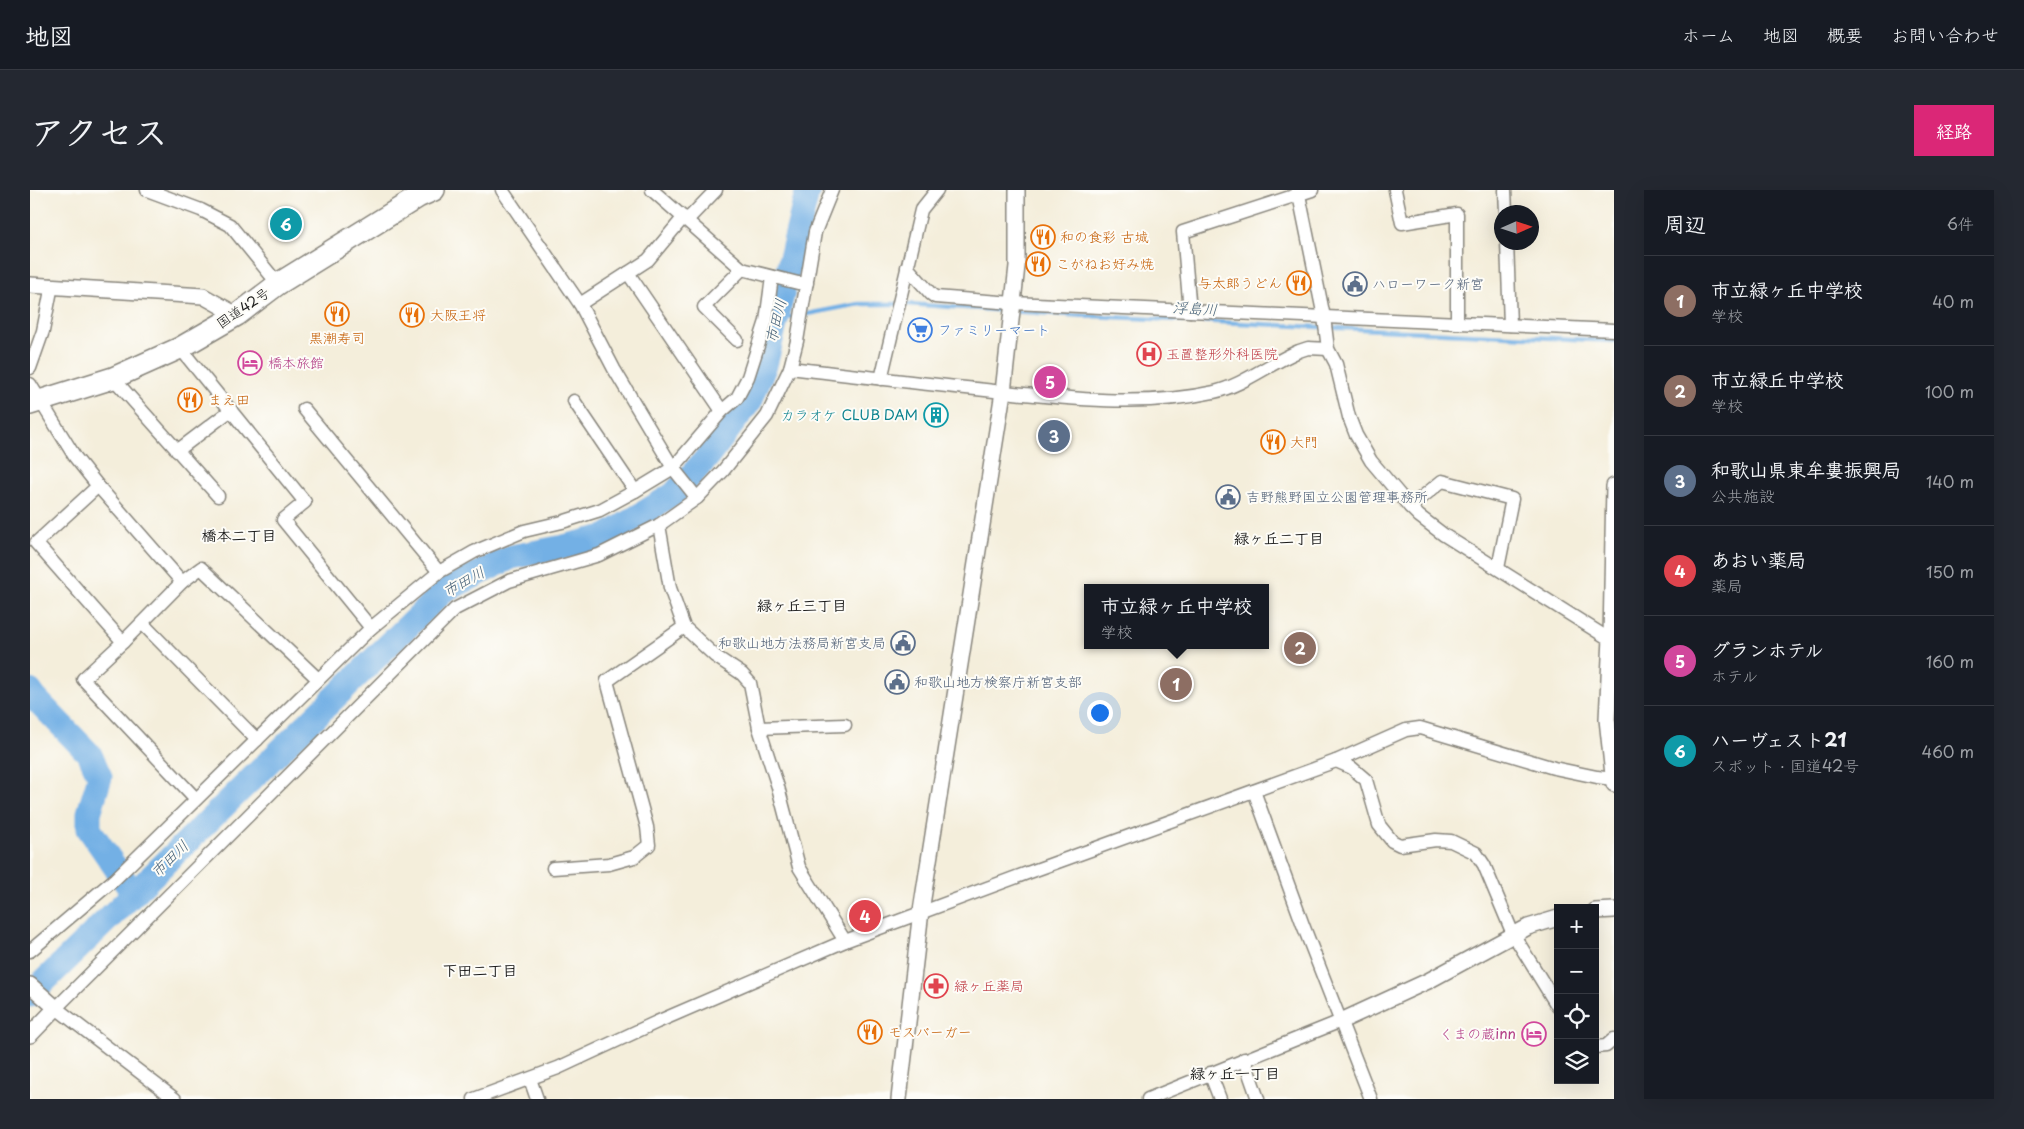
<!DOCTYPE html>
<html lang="ja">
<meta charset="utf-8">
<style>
body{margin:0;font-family:"Playpen Sans","Klee One",sans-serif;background:#242831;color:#f1f3f6}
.controls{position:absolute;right:15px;bottom:15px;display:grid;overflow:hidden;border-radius:0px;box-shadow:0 5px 20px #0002}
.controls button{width:45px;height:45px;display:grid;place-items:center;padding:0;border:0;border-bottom:1px solid #363941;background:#171b24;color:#f1f3f6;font:25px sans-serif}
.compass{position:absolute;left:1464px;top:15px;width:45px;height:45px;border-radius:50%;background:#171b24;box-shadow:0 5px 20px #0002;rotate:87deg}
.you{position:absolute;left:1069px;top:522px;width:18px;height:18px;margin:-12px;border:4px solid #fff;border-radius:50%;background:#1a73e8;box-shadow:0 0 0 8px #1a73e833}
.badge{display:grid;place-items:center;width:32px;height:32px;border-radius:50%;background:#db2777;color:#fff;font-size:16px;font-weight:700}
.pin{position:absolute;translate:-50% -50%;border:2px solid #fff;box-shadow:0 1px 5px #0006}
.popup{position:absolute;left:1054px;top:394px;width:185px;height:65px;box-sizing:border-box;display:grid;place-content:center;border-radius:0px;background:#171b24;filter:drop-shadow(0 1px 4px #0005);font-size:16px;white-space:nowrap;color:#9ea1a6}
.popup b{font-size:19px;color:#f1f3f6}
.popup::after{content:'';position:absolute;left:50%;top:100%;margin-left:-10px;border:10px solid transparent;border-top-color:#171b24}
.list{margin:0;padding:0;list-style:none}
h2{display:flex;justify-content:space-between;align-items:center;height:65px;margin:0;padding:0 20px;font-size:21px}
h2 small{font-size:16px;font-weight:400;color:#9ea1a6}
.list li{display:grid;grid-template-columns:32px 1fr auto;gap:15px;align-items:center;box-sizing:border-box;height:90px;padding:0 20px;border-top:1px solid #363941}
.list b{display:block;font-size:19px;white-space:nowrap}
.list p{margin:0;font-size:16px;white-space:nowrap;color:#9ea1a6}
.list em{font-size:16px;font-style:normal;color:#9ea1a6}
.icon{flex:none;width:28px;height:28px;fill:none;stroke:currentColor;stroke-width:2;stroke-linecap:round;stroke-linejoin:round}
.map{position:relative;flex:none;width:1584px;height:909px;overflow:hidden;border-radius:0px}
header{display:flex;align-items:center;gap:30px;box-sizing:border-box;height:70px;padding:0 25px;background:#171b24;border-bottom:1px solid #363941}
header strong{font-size:24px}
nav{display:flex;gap:28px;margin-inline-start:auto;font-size:18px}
.intro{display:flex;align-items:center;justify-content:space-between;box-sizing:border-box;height:120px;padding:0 30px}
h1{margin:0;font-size:35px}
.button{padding:12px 22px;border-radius:0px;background:#db2777;color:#fff;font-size:18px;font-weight:700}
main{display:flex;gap:30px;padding:0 30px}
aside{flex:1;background:#171b24;border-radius:0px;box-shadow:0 5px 20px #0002}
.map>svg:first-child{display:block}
</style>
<header>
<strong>地図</strong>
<nav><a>ホーム</a><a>地図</a><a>概要</a><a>お問い合わせ</a></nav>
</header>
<div class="intro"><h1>アクセス</h1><a class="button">経路</a></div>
<main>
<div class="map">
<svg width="1584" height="909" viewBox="0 0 1584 909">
<rect width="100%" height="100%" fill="#fdfcf7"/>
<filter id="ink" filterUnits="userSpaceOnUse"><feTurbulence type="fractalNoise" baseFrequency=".02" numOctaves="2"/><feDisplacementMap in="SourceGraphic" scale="10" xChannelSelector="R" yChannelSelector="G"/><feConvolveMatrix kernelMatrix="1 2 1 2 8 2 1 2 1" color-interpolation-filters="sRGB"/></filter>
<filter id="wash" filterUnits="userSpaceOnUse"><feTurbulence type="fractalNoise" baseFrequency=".0096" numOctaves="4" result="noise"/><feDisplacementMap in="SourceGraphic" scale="20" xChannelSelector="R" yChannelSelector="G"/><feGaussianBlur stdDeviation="1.12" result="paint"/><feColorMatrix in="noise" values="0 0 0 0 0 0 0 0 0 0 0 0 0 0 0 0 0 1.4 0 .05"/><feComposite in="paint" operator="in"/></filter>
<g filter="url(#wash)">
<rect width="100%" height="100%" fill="#f4eedb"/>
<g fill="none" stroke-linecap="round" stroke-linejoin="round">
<!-- stream -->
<polyline stroke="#73b0e5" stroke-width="4.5" points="746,130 829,114 877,114 1039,125 1584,151"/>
<!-- river -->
<g stroke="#73b0e5" stroke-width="25">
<polyline points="0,501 5,508 60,565 70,587 59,623 59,639 103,703"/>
<polyline points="0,805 414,401 481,367 534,357 575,347 644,304 676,269 720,211 735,175 777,3 779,0"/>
</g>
</g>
</g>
<g filter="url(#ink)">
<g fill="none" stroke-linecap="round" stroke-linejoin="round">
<!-- minor casing -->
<g stroke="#88857c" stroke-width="15">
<g id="minor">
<polyline points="117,0 171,20 200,35 248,94"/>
<polyline points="472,0 550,114 584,179 643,278 667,308"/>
<polyline points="622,0 712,79 768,93 777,93"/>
<polyline points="1268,0 1294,127 1298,159 1306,174 1319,227 1326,245 1341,271 1380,317 1389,326 1414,345 1584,452"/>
<polyline points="1365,0 1372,33 1427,24 1427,133"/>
<polyline points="1475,0 1476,22"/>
<polyline points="1477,52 1480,135"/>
<polyline points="877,77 901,104 905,107 983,113 1584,140"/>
<polyline points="598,83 692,221"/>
<polyline points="550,114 618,70 653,28 660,27 686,0"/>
<polyline points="1160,121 1153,42 1282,0"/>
<polyline points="707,150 674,117 712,79"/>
<polyline points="150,158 275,312 253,330 341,438"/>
<polyline points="0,178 13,141 22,95"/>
<path d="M 760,178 C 828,186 896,194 964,201 C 1037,208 1111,218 1184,202 C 1214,195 1240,173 1269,161 L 1278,158 L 1298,159"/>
<polyline points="83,188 188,306"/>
<polyline points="851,189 891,20 907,0"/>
<polyline points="0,194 45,267 68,296 152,392"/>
<polyline points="544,211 605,301"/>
<polyline points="274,219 409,382"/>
<polyline points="147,261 201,220"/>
<polyline points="68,296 6,353 93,452"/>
<polyline points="1380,317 1412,291 1482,309 1468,378"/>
<polyline points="629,335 640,398 654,437 685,466 712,484 720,493 729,538 748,597 769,677 815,751"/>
<polyline points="112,433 227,550"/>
<polyline points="729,538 815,535"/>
<polyline points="1306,571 1322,578 1336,590 1349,635 1362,651 1370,655 1406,650 1421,651 1446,663 1454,675 1483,744 1528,817"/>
<polyline points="1224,601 1273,735 1341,909"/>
<polyline points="166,609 53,489 93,452 152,392 171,378 288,489"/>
<polyline points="523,678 579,674 604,667 619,655 617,637 577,491 654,437"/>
<polyline points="0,761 85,689 341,438 409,382 444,362 494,341 532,332 570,320 605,301 643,278 692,221 707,208 718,187 736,131 742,87"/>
<polyline points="1565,857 1576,856 1584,849"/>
<polyline points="1214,869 1228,909"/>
<polyline points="1180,883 1190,909"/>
<polyline points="500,889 507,909"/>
<polyline points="145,909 26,818 425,419 479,391 569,365 629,335 667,308 693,281 737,226 760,178 767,151 785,42 802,0"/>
<polyline points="444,909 528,878 627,832 815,751 1000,682 1306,571 1376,540 1390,538 1524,578 1567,587 1583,589"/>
<polyline points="1118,909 1311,831"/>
</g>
</g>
<!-- tertiary casing -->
<g stroke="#88857c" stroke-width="18">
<g id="tertiary">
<polyline points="0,95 173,106 207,125"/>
<polyline points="1584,296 1581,448 1577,529 1584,594"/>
<polyline points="1565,721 1584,720"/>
<polyline points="0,795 26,818 0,845"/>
<polyline points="1311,831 1398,791 1498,737 1528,728"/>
<polyline points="869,909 891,721 973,202 987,76 987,0"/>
</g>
</g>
<!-- trunk casing -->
<g stroke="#88857c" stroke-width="24">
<polyline id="trunk" points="0,214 83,188 150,158 207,125 248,94 314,53 388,7 404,0"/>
</g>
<!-- minor -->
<use href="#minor" stroke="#fff" stroke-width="12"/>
<!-- tertiary -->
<use href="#tertiary" stroke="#fff" stroke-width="15"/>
<!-- trunk -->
<use href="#trunk" stroke="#fff" stroke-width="21"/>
</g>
</g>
<!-- icons -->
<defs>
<g id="restaurant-ring" transform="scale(1.25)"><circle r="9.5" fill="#fdfcf7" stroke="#e8710a" stroke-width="1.5"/><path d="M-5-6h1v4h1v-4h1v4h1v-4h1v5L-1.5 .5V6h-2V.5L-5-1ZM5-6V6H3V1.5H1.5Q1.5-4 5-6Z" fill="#e8710a"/></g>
<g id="civic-ring" transform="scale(1.25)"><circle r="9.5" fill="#fdfcf7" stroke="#5c6f8a" stroke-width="1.5"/><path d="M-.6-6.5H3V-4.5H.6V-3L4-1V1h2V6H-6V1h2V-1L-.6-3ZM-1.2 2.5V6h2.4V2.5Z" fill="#5c6f8a"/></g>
<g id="supermarket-ring" transform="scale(1.25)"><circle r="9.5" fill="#fdfcf7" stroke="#3f7fe0" stroke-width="1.5"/><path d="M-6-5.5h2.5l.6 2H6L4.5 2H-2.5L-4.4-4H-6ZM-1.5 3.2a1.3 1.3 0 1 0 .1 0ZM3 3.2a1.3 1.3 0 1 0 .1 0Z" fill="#3f7fe0"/></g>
<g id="hospital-ring" transform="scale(1.25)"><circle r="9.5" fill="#fdfcf7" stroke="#e0444e" stroke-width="1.5"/><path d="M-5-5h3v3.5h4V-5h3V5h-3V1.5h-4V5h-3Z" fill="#e0444e"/></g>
<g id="hotel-ring" transform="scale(1.25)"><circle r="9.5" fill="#fdfcf7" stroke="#d1479c" stroke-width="1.5"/><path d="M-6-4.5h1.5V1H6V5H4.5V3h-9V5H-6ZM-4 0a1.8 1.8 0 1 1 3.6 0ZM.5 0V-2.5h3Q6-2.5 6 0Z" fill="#d1479c"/></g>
<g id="building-ring" transform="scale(1.25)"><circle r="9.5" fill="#fdfcf7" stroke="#0f9aa8" stroke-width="1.5"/><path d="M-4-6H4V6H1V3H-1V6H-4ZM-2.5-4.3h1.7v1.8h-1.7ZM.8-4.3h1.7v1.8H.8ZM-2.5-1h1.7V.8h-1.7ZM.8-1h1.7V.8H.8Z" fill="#0f9aa8"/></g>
<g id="pharmacy-ring" transform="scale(1.25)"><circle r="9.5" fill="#fdfcf7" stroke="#e0444e" stroke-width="1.5"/><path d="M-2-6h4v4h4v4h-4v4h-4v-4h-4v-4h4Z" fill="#e0444e"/></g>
</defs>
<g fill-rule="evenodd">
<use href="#restaurant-ring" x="1013" y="47"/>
<use href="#restaurant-ring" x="1008" y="74"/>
<use href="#restaurant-ring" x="1269" y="93"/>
<use href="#civic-ring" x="1325" y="94"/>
<use href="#restaurant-ring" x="307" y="124"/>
<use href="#restaurant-ring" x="382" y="125"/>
<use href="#supermarket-ring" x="890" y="140"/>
<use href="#hospital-ring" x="1119" y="164"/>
<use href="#hotel-ring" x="220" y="173"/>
<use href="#restaurant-ring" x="160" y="210"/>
<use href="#building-ring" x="906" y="225"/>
<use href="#restaurant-ring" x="1243" y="252"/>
<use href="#civic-ring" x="1198" y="307"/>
<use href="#civic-ring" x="873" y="453"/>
<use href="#civic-ring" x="867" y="492"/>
<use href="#pharmacy-ring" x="906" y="796"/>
<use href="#restaurant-ring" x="840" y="842"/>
<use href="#hotel-ring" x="1504" y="844"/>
</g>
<g text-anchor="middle" stroke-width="4" stroke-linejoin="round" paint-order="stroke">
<!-- food labels -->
<g font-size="14" fill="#c56008" stroke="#fdfcf7" text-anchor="start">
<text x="1030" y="52">和の食彩 古城</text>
<text x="1026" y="79">こがねお好み焼</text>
<text x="1252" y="98" text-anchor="end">与太郎うどん</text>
<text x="400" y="130">大阪王将</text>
<text x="307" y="153" text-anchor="middle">黒潮寿司</text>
<text x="178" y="215">まえ田</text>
<text x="1260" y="257">大門</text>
<text x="858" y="847">モスバーガー</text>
</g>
<!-- service labels -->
<g font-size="14" fill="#4e5e75" stroke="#fdfcf7" text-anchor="start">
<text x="1342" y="99">ハローワーク新宮</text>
<text x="1216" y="312">吉野熊野国立公園管理事務所</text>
<text x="856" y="458" text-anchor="end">和歌山地方法務局新宮支局</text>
<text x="884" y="497">和歌山地方検察庁新宮支部</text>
</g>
<!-- street labels -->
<g font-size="14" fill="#1c1c1c" stroke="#fdfcf7">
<text transform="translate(213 118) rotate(-34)" y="5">国道42号</text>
</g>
<!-- shop labels -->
<g font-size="14" fill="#366cbe" stroke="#fdfcf7" text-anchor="start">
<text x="908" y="145">ファミリーマート</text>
</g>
<!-- health labels -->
<g font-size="14" fill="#be3a42" stroke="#fdfcf7" text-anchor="start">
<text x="1136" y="169">玉置整形外科医院</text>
<text x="924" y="801">緑ヶ丘薬局</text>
</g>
<!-- hotel labels -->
<g font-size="14" fill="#b23c85" stroke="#fdfcf7" text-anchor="start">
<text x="238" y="178">橋本旅館</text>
<text x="1486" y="849" text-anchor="end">くまの蔵inn</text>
</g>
<!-- culture labels -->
<g font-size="14" fill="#0d838f" stroke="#fdfcf7" text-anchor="end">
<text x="888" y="230">カラオケ CLUB DAM</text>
</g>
<!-- water labels -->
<g font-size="15" font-style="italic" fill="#435f76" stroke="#fdfcf7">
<text transform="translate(1165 119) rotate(3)" y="5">浮島川</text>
<text transform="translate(746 131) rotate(-76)" y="5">市田川</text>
<text transform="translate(434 392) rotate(-29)" y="5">市田川</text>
<text transform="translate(140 669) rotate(-44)" y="5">市田川</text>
</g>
<!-- neighbourhood labels -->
<g font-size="15" font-weight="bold" fill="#1c1c1c" stroke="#fdfcf7">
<text x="209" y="351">橋本二丁目</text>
<text x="1249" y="354">緑ヶ丘二丁目</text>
<text x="772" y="421">緑ヶ丘三丁目</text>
<text x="450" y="786">下田二丁目</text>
<text x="1205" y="889">緑ヶ丘一丁目</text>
</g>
</g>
</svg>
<div class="controls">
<button>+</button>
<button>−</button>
<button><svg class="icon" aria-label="locate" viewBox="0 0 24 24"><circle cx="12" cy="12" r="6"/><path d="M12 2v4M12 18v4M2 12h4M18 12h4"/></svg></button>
<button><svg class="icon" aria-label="layers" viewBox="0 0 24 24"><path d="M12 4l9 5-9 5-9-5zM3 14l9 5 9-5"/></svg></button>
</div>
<svg class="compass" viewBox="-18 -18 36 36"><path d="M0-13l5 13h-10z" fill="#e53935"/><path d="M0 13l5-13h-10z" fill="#9ea1a6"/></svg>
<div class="you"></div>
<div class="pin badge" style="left:1146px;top:494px;background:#8d6e63">1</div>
<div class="popup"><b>市立緑ヶ丘中学校</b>学校</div>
<div class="pin badge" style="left:1270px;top:458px;background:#8d6e63">2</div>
<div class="pin badge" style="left:1024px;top:246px;background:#5c6f8a">3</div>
<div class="pin badge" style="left:835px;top:726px;background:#e0444e">4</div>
<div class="pin badge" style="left:1020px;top:192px;background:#d1479c">5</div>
<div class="pin badge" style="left:256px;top:34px;background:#0f9aa8">6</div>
</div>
<aside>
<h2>周辺<small>6件</small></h2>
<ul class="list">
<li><span class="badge" style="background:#8d6e63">1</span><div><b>市立緑ヶ丘中学校</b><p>学校</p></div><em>40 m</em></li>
<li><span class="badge" style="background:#8d6e63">2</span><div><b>市立緑丘中学校</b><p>学校</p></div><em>100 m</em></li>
<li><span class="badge" style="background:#5c6f8a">3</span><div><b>和歌山県東牟婁振興局</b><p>公共施設</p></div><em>140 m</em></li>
<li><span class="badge" style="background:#e0444e">4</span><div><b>あおい薬局</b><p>薬局</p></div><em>150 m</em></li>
<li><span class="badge" style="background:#d1479c">5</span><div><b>グランホテル</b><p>ホテル</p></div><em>160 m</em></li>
<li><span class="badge" style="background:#0f9aa8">6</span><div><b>ハーヴェスト21</b><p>スポット · 国道42号</p></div><em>460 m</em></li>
</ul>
</aside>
</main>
